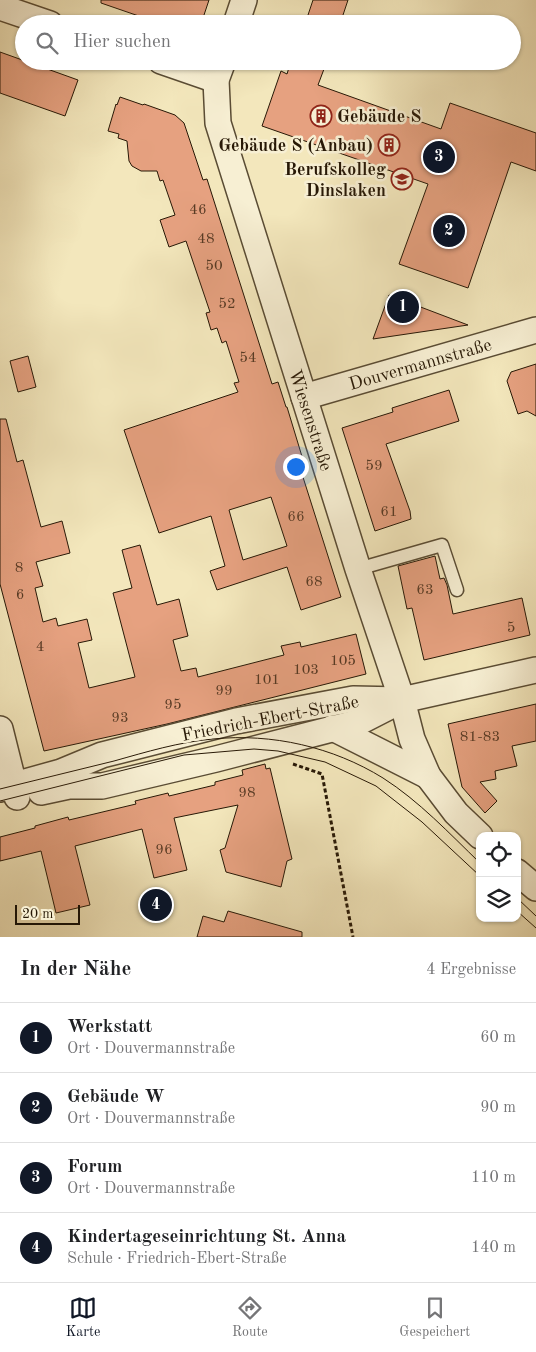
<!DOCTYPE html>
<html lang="de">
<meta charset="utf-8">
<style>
body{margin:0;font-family:"Old Standard TT",serif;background:#f2f2f2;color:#202124}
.controls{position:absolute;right:15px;bottom:15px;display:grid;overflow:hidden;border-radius:10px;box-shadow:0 1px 4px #0004}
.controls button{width:45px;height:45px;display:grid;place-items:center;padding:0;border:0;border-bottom:1px solid #e0e0e0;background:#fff;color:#202124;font:25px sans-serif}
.scale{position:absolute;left:15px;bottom:12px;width:65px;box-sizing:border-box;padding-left:5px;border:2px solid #271806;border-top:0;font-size:14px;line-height:18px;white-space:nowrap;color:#271806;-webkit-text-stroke:4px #f7efd3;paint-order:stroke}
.you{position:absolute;left:295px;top:466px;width:18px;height:18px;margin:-12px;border:4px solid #fff;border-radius:50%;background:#1a73e8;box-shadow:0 0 0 8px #1a73e833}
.badge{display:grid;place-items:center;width:32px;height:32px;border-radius:50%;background:#111827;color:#fff;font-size:16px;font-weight:700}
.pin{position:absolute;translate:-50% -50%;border:2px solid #fff;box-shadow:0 1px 5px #0006}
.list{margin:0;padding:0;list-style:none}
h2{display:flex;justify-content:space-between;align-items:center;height:65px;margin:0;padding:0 20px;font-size:21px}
h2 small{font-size:16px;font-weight:400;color:#757577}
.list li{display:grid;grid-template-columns:32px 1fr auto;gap:15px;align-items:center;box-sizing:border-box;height:70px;padding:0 20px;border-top:1px solid #e0e0e0}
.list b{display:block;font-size:19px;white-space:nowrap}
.list p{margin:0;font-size:16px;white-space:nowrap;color:#757577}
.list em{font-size:16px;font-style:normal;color:#757577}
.icon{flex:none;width:28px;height:28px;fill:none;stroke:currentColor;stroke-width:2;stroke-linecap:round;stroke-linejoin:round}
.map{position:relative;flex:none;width:536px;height:937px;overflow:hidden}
.search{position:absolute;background:#fff;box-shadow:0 1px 4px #0004;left:15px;right:15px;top:15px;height:55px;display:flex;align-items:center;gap:12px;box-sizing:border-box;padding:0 18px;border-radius:28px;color:#757577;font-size:19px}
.sheet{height:345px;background:#fff}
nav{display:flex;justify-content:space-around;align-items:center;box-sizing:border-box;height:70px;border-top:1px solid #e0e0e0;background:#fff;font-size:14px;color:#757577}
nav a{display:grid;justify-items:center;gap:2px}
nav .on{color:#111827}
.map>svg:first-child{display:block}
</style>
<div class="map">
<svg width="536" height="937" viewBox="0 0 536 937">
<rect width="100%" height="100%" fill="#f3e7bc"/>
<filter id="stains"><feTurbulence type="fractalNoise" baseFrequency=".004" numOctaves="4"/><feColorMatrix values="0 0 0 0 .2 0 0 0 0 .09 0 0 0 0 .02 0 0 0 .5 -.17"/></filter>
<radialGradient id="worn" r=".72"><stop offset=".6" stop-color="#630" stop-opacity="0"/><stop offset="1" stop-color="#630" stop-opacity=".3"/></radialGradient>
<!-- building -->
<g fill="#e6a180" stroke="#271806" fill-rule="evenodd">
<polygon points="101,0 209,0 201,24 162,24 101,3"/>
<polygon points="313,0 348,0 340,24 305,24"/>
<polygon points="0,52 78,80 65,116 0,93"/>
<polygon points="291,61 327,61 318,85 441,129 450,103 536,133 536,171 511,162 468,288 399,264 428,184 262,126 281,71 287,74"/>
<path d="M 120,97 L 143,105 L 144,104 L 175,115 L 184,123 L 203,180 L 207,179 L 272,384 L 278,382 L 286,407 L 287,407 L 307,473 L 302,474 L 341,597 L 301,610 L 287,567 L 217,590 L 210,571 L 225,566 L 211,516 L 159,533 L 124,430 L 238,392 L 234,383 L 239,382 L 226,341 L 222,343 L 217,328 L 211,330 L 206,313 L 210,312 L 186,241 L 169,247 L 160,220 L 175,215 L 163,180 L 160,181 L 157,171 L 141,171 L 132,166 L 129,161 L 127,141 L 118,138 L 119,134 L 108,131 L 116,104 L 117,105 ZM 271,497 L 287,546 L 243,560 L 229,510 Z"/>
<polygon points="389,295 468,325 373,339"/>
<polygon points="28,356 36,387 18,392 10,361"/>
<polygon points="536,364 536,416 527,411 518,414 507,381 511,372"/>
<polygon points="449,390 459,421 386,444 410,511 411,519 375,531 342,428 393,412 392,408"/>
<polygon points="0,419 6,419 17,462 23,460 41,527 62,521 70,553 36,562 43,586 35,588 43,622 56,618 58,626 87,619 92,640 78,643 89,688 135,677 113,593 132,588 122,550 140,545 157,605 179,599 188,636 173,640 181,671 196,668 198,677 284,655 281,646 300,642 301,647 356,634 366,674 167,724 44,751 0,584"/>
<polygon points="435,556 440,579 444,578 447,585 453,614 522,598 530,635 424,660 412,608 407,609 398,566"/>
<polygon points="536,704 536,741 512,746 517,766 495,771 496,779 480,782 497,801 485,813 462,787 448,724"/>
<polygon points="265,764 266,769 270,768 292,859 287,861 281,887 226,872 220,850 225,848 238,805 174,818 187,870 154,878 142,829 75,846 90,905 56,913 41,851 0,861 0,837 35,828 35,826 68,817 69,820 136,804 135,801 168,793 169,796 215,785 215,782 243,775 242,770"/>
<polygon points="228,911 302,932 302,937 197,937 203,916 224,922"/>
</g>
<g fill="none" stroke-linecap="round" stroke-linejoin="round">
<!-- service casing -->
<g stroke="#5a4c34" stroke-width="15">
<polyline id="service" points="358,569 442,545 457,590"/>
</g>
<!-- minor casing -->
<g stroke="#5a4c34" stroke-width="28">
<g id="minor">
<polyline points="0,7 50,24"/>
<polyline points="236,24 244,0"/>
<polyline points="161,61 216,80"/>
<polyline points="223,61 216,80 218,123 358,569 402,700 412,739 428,776 456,813 480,836"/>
<polyline points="304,397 536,330"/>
<polyline points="333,728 428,776"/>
<polyline points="0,729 17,797"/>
<polyline points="0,789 61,772 102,755 236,721 353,699 402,700 536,670"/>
<polyline points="41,792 69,786 102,786 216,759 359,722 400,701"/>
<polyline points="517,872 536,888"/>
</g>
</g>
<!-- path -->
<polyline stroke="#271806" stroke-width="3" stroke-dasharray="4 2.5" stroke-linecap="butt" points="293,764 322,774 353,937"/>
<!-- service -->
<use href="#service" stroke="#f7efd3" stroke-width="12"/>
<!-- minor -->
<use href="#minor" stroke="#f7efd3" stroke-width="25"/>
<!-- tram -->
<g stroke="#271806" stroke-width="1">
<path d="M 0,789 C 38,780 76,770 114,761 C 146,752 179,742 213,739 C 272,733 333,747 383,778 C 419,801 449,833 480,863"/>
<polyline points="0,801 184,755 254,749 278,751 325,762 376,786 422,822 480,876"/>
<polyline points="517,898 536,916"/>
<polyline points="517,911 536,928"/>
</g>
</g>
<!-- icons -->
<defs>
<g id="building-ring" transform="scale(1.125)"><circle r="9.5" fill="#f7efd3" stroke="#8f2418" stroke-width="1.5"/><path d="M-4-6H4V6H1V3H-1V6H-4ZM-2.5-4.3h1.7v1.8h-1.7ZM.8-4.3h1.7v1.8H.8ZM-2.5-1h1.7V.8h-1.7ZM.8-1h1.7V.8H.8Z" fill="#8f2418"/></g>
<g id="school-ring" transform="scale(1.125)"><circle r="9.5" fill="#f7efd3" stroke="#8f2418" stroke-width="1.5"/><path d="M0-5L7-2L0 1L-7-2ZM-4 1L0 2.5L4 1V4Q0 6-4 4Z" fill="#8f2418"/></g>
</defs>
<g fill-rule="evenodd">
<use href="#building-ring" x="321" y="116"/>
<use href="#building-ring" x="389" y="145"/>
<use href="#school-ring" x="402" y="179"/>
</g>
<g text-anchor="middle" stroke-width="5" stroke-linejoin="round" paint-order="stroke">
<!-- number labels -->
<g font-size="15" fill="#573a24">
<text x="198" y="214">46</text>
<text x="206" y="243">48</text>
<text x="214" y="270">50</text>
<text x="227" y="308">52</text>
<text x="248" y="362">54</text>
<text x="374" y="470">59</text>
<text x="389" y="516">61</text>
<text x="296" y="521">66</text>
<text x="19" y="572">8</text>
<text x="314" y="586">68</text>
<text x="425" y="594">63</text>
<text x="20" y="599">6</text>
<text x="511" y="632">5</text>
<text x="40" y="651">4</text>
<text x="343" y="665">105</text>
<text x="306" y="674">103</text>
<text x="267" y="684">101</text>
<text x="224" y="695">99</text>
<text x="173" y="709">95</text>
<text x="120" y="722">93</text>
<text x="480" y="741">81-83</text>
<text x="247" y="797">98</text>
<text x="164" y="854">96</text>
</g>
<!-- poi labels -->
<g font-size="18" font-weight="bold" fill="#271806" stroke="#f7efd3" text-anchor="end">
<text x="337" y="122" text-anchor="start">Gebäude S</text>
<text x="373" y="151">Gebäude S (Anbau)</text>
<text x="386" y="175">Berufskolleg<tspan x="386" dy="21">Dinslaken</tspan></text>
</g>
<!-- street labels -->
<g font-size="18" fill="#271806" stroke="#f7efd3">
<text transform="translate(420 364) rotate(-16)" y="6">Douvermannstraße</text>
<text transform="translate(311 420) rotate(72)" y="6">Wiesenstraße</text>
<text transform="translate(270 718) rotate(-11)" y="6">Friedrich-Ebert-Straße</text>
</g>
</g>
<rect width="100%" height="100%" filter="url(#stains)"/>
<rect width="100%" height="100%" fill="url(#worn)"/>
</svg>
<div class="controls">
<button><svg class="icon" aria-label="locate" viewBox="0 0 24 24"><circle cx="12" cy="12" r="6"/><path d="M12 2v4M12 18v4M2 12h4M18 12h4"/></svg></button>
<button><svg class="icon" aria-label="layers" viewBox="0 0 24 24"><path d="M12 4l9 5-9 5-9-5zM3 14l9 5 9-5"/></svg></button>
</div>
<div class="scale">20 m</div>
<div class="you"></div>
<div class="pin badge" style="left:403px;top:307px">1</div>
<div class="pin badge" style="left:449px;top:231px">2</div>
<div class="pin badge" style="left:439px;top:157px">3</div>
<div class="pin badge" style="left:156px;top:905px">4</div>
<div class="search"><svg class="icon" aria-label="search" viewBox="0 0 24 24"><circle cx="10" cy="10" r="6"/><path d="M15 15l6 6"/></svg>Hier suchen</div>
</div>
<section class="sheet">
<h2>In der Nähe<small>4 Ergebnisse</small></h2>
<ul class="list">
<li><span class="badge">1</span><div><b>Werkstatt</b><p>Ort · Douvermannstraße</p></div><em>60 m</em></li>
<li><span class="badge">2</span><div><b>Gebäude W</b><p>Ort · Douvermannstraße</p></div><em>90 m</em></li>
<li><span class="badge">3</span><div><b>Forum</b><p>Ort · Douvermannstraße</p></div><em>110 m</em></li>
<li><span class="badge">4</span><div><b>Kindertageseinrichtung St. Anna</b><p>Schule · Friedrich-Ebert-Straße</p></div><em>140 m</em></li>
</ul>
</section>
<nav>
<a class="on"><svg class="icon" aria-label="map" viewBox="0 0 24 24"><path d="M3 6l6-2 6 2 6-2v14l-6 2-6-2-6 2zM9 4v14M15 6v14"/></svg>Karte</a>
<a><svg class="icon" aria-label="directions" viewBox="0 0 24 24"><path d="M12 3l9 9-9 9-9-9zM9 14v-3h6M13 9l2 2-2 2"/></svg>Route</a>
<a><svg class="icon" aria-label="saved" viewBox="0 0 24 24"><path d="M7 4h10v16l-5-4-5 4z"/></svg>Gespeichert</a>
</nav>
